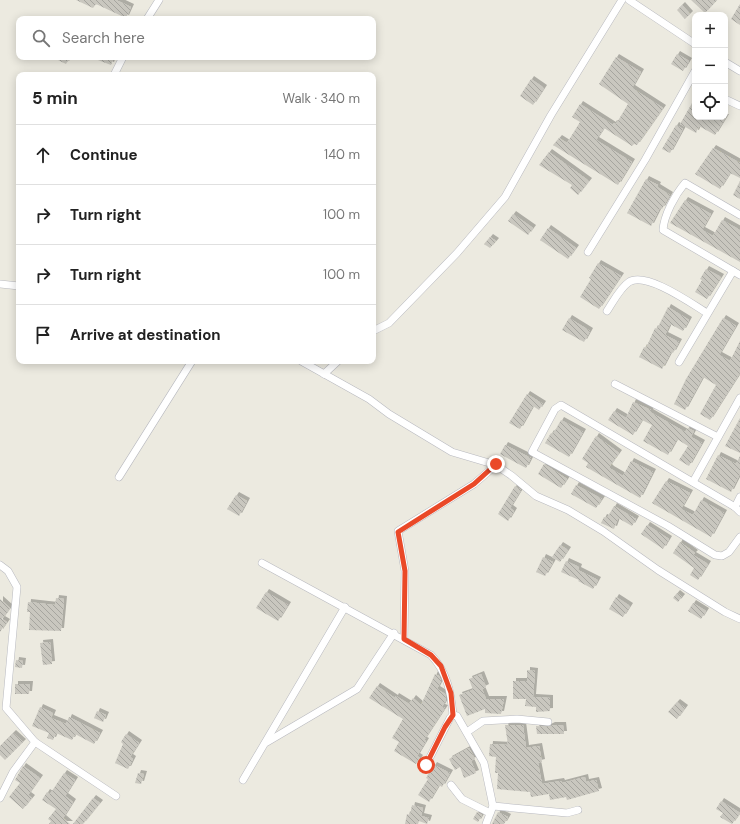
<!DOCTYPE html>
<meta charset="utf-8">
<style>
body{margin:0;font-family:"DM Sans",sans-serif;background:#f2f2f2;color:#222}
.controls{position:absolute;right:12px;top:12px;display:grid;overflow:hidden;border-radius:8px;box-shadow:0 2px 10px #0003}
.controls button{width:36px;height:36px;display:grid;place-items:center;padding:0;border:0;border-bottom:1px solid #e0e0e0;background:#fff;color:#222;font:20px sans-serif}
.stop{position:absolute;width:12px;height:12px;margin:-9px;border:3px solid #ea4928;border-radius:50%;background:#fff}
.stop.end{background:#ea4928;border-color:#fff;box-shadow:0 1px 4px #0008}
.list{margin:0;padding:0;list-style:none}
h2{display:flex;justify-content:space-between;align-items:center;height:52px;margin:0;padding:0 16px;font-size:17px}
h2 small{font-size:13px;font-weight:400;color:#767676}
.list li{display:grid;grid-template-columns:26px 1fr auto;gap:12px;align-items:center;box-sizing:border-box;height:60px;padding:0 16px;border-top:1px solid #e0e0e0}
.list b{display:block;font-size:15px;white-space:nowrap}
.list em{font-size:13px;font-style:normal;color:#767676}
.icon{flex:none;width:22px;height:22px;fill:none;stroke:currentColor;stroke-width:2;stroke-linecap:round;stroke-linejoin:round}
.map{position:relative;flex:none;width:740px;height:824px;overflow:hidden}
.search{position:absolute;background:#fff;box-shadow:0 2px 10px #0003;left:16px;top:16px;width:360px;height:44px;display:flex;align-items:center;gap:10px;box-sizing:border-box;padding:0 14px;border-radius:8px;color:#767676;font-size:15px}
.panel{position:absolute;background:#fff;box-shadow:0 2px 10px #0003;left:16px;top:72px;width:360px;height:292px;border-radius:8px}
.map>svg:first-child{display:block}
</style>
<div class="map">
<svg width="740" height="824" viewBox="0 0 740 824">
<defs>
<pattern id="building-back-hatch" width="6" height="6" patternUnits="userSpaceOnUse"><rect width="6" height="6" fill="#c9c7bf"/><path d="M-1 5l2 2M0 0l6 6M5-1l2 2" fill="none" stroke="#a6a59f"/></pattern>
<filter id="shadow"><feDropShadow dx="3" dy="-3" stdDeviation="0" flood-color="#0004"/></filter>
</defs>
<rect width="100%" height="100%" fill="#eceae0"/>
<!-- building -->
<g fill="url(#building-back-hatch)" filter="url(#shadow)">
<polygon points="76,0 116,0 131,7 126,18 96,4 93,8"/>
<polygon points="691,0 717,0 705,13"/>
<polygon points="740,4 740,25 731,19"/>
<polygon points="682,5 690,14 685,19 677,10"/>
<polygon points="677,54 689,61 683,71 671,64"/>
<polygon points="52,57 70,57 66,64"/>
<polygon points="90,57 114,57 111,65"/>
<polygon points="616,57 641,72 632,88 663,108 637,145 634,144 632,146 604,128 596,140 632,162 618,185 553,145 559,138 567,143 580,122 572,117 580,104 613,125 614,123 616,124 628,104 599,84"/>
<polygon points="531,79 544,88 533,105 520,96"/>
<polygon points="695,98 695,117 726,117 715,135 699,126 696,133 680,124"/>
<polygon points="676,125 683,129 670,153 662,149"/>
<polygon points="713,148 740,163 740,178 730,173 720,189 695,174"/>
<polygon points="549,152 589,181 578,195 570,188 572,185 539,165"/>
<polygon points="646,179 658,185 657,187 670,195 662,209 660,208 651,226 627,213"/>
<polygon points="740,181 740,199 733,195"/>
<polygon points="685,200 711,214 702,230 713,236 722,220 740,230 740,262 670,223"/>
<polygon points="513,214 533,228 528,235 508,221"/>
<polygon points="548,228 576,248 568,259 540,240"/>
<polygon points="490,237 496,241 490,248 484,244"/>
<polygon points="598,263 621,276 599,309 580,297 591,279 589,278"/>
<polygon points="706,269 721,277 707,299 695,292 702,280 700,279"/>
<polygon points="668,307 689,320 683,331 670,324 665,335 679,342 673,353 671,352 662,369 639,357 644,347 646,348 655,328 657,329"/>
<polygon points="569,318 590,331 584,342 562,330"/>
<polygon points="723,318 736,326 719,355 730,361 740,341 740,373 710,420 700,414 716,385 703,377 685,410 674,404 686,379"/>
<polygon points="527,394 543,404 539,410 533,406 520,429 509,423"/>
<polygon points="633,402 651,410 650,412 685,432 688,428 694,431 691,437 702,443 689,466 679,460 688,446 677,439 668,455 643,441 652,425 642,420 633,435 608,420 614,411 626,418"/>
<polygon points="740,418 740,453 725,446"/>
<polygon points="561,420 583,432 569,457 545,443 551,433 553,434"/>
<polygon points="596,436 619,453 609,467 611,469 623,476 631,461 653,472 640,498 586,467 588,463 582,459"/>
<polygon points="505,445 531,458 526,468 500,454"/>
<polygon points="718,455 736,464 740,456 740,474 731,492 706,479"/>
<polygon points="544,464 567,479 561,488 538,474"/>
<polygon points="666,481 690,493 681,509 693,515 701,500 724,513 711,537 652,503"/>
<polygon points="576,485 602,499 596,508 571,494"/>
<polygon points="515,486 521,490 510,508 514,511 508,521 498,514"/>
<polygon points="236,495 247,501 239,516 227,509"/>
<polygon points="614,506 636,519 632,526 618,518 614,529 601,523 604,517 607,518"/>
<polygon points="647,525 669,539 663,549 641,534"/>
<polygon points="680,542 695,553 693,555 708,564 698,580 690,575 694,568 673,553"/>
<polygon points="560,545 568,550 560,562 552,557"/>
<polygon points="543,557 553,562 545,576 536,572"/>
<polygon points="566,561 579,567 578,570 598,580 593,589 578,581 579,580 561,572"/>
<polygon points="266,592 288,605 278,621 256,608"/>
<polygon points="677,593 682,597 678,602 673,598"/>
<polygon points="616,597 630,606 623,617 609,609"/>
<polygon points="56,598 64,599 61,631 29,630 30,612 27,612 28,602 55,605"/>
<polygon points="0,599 10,608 2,619 7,622 0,632"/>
<polygon points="693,603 706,611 701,619 688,611"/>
<polygon points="50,642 52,664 43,665 40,643"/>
<polygon points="16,660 23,661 22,668 15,667"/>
<polygon points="527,670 535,671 533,697 550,698 550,711 536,712 536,707 525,706 526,699 513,699 513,681 527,681"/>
<polygon points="435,674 439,676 441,681 437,689 445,694 446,700 442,707 445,708 424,740 426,741 417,756 420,758 416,764 394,751 399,742 392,738 403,719 369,698 377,686 395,698 396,696 409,704 413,698 421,705"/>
<polygon points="481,674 486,687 482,689 486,699 504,699 501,714 485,713 485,709 467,716 459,695 473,690 469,679"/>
<polygon points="15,684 30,684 29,694 15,694"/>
<polygon points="677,702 685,708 677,719 668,712"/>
<polygon points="40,707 53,713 51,718 66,724 69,717 100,733 94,744 75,734 72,740 56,733 53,740 47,738 49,733 32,726"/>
<polygon points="97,711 106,715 103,722 94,718"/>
<polygon points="505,725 523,725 526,748 539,746 542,762 538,763 542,784 561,781 562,783 585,777 586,782 596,780 599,791 567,800 566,797 550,800 549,794 531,797 530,792 497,789 498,773 495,773 496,757 489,756 490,744 508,745"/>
<polygon points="552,725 563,725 564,734 537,734 536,726 548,727"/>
<polygon points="13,733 23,742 5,760 0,755 0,746"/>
<polygon points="126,734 139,743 130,757 133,759 128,769 115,763 123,744 121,742"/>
<polygon points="469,748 475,759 471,761 476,773 464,778 460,767 455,770 449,759"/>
<polygon points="434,765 450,773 442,787 439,785 429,802 418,795 428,779 426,778"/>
<polygon points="23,766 40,778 28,795 32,798 23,809 9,797 20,783 15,780"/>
<polygon points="64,773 75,780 65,796 73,802 63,818 70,824 49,824 51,821 48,819 56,809 42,800 47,792 50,794"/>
<polygon points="138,773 144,774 141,784 135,783"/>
<polygon points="93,798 100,803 83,824 73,824"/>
<polygon points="721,801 740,813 732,824 720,817 723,813 716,809"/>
<polygon points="412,805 423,808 421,816 429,818 427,824 419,821 418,824 405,824 407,814 410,815"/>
<polygon points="477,812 482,815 478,822 473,819"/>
<polygon points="498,812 508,817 504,824 492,824"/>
</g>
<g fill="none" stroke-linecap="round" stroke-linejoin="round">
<!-- street casing -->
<g stroke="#b8b9bf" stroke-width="8">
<g id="street">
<polyline points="629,0 695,44"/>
<polyline points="147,19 159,0"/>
<polyline points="725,62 740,71"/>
<polyline points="114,75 123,57"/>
<polyline points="725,99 740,106"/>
<path d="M 740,215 L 685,183 C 675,195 664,215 663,230 L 740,275"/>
<polyline points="588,252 645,160 695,71"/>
<polyline points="0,284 19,286"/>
<path d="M 607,311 C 613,302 620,288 629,282 C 646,271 692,304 707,313"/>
<polyline points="373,331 389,323 457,253 505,197 551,115 622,0"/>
<polyline points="301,361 369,399 389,414 452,452 496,465 512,476 536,496 568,510 603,531 658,570 725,612 740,619"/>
<polyline points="679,362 733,271"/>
<polyline points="324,374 338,361"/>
<polyline points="615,384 718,437"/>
<polyline points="119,477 192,361"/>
<polyline points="693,482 740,398"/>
<polyline points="735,507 740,497"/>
<polyline points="740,512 735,507 561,405 555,409 532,452 668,526 715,555 722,556 729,552 740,537"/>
<path d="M 262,563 L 431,655 C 447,672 451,692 453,715"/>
<polyline points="0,565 8,571 17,587 6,708 35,742 116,796"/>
<polyline points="404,639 405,571 398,531 474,484 496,465"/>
<polyline points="467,732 483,721 517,719 548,722"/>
<polyline points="267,742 357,689 394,633"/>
<polyline points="426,765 450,718 453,715 457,716 484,763 493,806 486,824"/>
<polyline points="243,780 345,607"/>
<polyline points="451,785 462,799 490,813"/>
<polyline points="0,798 13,772 35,742"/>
<polyline points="493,806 567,813 578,810"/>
</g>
</g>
<!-- street -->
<use href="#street" stroke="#fff" stroke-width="7"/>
</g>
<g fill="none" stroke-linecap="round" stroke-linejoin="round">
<!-- route -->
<polyline stroke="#ea4928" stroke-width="5" points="426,765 445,727 453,715 451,693 441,666 431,655 404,639 405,571 398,532 474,484 496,464"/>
</g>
</svg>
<div class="controls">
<button>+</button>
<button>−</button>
<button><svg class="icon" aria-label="locate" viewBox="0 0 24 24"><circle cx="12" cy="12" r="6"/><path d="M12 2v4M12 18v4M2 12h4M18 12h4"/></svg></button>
</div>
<div class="stop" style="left:426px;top:765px"></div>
<div class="stop end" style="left:496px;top:464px"></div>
<div class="search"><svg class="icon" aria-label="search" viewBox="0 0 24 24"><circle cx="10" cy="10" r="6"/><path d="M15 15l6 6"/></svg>Search here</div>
<section class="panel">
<h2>5 min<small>Walk · 340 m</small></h2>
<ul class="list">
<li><svg class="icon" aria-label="ahead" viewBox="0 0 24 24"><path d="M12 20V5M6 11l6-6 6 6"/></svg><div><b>Continue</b></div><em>140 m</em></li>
<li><svg class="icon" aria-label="right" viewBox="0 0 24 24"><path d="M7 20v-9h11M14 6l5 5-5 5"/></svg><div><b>Turn right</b></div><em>100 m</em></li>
<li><svg class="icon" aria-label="right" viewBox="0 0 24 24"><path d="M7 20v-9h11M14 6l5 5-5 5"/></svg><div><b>Turn right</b></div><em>100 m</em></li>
<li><svg class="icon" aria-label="arrive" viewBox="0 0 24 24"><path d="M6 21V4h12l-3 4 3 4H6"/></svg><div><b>Arrive at destination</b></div></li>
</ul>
</section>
</div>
